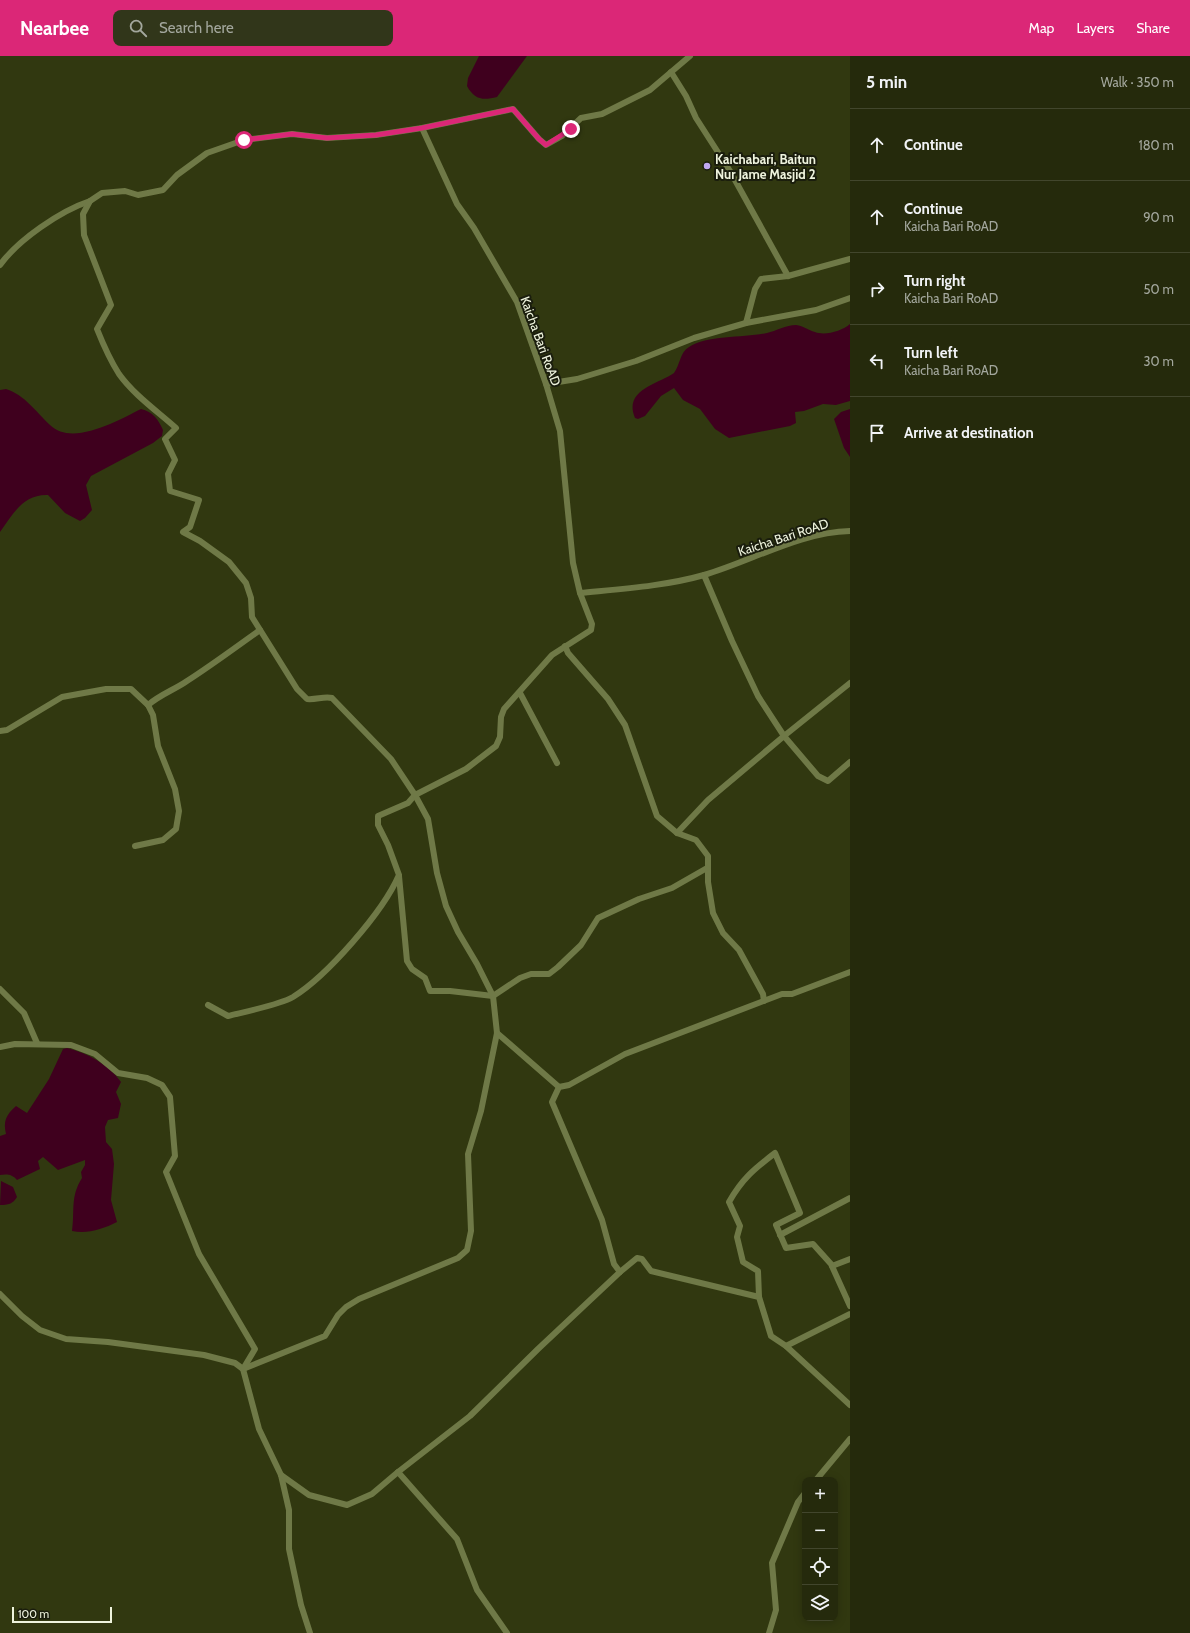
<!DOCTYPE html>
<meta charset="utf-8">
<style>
body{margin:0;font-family:Cabin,sans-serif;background:#31361a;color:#f1f3f6}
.controls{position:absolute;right:12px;bottom:12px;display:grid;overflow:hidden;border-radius:8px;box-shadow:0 2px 10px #0003}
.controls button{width:36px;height:36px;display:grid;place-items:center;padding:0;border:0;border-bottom:1px solid #42462d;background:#252a0c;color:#f1f3f6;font:20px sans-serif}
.scale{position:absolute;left:12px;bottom:10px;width:100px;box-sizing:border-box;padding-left:4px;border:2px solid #eef3dd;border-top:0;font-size:11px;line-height:14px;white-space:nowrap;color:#eef3dd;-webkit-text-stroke:3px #1a1d0d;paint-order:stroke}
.stop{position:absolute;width:12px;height:12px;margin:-9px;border:3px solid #db2777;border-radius:50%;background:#fff}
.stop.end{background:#db2777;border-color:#fff;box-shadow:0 1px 4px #0008}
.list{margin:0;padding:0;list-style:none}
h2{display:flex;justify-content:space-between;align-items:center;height:52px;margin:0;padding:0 16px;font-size:17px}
h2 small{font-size:13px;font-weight:400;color:#a3a79d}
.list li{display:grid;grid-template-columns:26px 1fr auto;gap:12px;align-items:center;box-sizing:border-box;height:72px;padding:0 16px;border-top:1px solid #42462d}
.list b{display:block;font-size:15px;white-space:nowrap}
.list p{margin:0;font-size:13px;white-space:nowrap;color:#a3a79d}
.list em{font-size:13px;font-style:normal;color:#a3a79d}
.icon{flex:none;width:22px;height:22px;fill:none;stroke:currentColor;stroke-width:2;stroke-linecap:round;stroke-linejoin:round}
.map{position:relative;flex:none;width:850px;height:1577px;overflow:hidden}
header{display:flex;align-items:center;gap:24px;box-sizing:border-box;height:56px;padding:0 20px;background:#db2777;color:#fff}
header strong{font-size:19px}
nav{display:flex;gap:22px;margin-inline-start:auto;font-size:14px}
.search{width:280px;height:36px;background:#31361a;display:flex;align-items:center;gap:10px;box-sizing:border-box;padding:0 14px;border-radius:8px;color:#a3a79d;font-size:15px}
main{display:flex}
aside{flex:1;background:#252a0c}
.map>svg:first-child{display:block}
</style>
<header>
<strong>Nearbee</strong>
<div class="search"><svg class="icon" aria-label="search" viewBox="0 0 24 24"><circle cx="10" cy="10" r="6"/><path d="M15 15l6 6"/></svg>Search here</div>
<nav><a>Map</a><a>Layers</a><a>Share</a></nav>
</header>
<main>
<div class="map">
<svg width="850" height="1577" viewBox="0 0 850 1577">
<rect width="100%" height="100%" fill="#313810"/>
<!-- water -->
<g fill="#3f001e">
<path d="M 479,0 L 527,0 L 497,41 C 482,45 474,43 467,30 L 468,22 Z"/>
<path d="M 850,268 L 850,345 L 836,349 L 823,348 L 804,355 L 795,356 L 796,367 L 790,370 L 729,382 L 715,373 L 700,353 L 683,344 L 674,332 L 661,340 L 645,360 L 638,363 L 635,362 C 623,334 658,328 674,317 C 680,309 680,296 689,291 C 707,279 745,282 767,277 C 776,275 786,269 796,269 C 804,270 808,274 815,276 C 825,280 842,275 850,268 Z"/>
<path d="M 6,333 C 25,339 36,356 50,369 C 72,391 119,364 141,353 C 153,356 158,363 163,374 L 162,380 L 153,387 L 91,420 L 86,429 L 92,454 L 85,462 L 80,465 L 65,457 L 48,439 C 23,438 13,458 0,476 L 0,334 Z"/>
<polygon points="850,353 850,401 844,392 834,363 841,356"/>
<path d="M 67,992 C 88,997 108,1008 121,1026 L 116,1036 L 121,1048 L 118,1062 L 108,1064 L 105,1071 L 106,1086 L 112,1093 L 114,1108 L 111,1144 L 117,1166 C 103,1173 88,1178 72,1175 C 75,1154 70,1141 82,1122 L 81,1116 L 85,1109 L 85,1104 L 58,1114 L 43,1101 L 38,1105 L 40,1113 L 17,1124 C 12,1118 7,1118 0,1119 L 0,1080 L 6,1078 C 3,1065 6,1059 16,1050 L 27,1057 L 49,1023 L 63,993 Z"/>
<path d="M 1,1125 L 13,1131 L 17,1141 C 13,1148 8,1149 0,1149 Z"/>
</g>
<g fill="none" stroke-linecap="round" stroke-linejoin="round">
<!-- street -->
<g stroke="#6f7947" stroke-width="6">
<polyline points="671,16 686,40 696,62 730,115 788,220"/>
<path d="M 422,72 L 457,148 L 474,172 L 517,246 L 546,328 L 560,375 L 573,507 L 580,537 C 620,533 666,530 704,519 C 752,505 800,476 850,475"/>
<path d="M 0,209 C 18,184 60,155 90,145"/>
<polyline points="746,267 755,233 761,223 788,220 850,203"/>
<polyline points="546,328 577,323 636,305 694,282 746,267 816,254 850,242"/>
<polyline points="704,519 732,585 758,640 784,680 850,627"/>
<polyline points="565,590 568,597 608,643 625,669 657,760 677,777 696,784 708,800 708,826 713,857 723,877 739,894 763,938 764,945"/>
<polyline points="520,637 557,707"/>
<path d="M 148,649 C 161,638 174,634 187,625 C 212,609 236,591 260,574"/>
<polyline points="0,675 7,674 62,641 106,633 131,633 148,649 153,659 158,690 175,733 179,755 176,773 163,784 135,790"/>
<polyline points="677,777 708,744 784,680 818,720 828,725 850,706"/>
<polyline points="399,820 407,905 412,913 425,922 430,935 450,935 493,940 520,922 531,918 549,918 558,911 581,889 598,862 639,843 672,832 707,812"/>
<polyline points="850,916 792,938 782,938 625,998 569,1029 559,1031 552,1046 602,1164 614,1208 620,1216 637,1202 642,1203 651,1215 759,1241 771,1280 786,1290 850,1349"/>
<polyline points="0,933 24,957 37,987"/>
<path d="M 208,949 L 228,960 C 244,956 279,949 293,941 C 327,920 383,856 399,819 L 388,789 L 378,769 L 378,760 L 408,747 L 415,739 L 466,713 L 496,690 L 500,681 L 501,661 L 504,653 L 552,599 L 591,574 L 592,568 L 580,537"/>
<polyline points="497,977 559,1031"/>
<polyline points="0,991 15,988 71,989 95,998 118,1017 147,1022 162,1029 170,1041 175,1100 166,1116 199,1198 255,1293 243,1313"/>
<polyline points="780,1179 850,1142"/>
<polyline points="832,1210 850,1203"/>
<polyline points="0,1238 22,1260 40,1274 66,1283 108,1286 204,1299 235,1307 243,1313 259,1373 281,1419 289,1454 289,1493 301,1549 310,1577"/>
<path d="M 759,1241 L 758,1215 L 743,1206 L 737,1181 L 740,1170 L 729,1146 C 742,1123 754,1113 775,1097 L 800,1157 L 776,1169 L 786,1192 L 813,1188 L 831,1208 L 850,1250"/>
<polyline points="786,1290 850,1258"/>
<path d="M 243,1313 L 325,1280 L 338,1259 L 346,1251 L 359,1243 L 458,1202 L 467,1194 L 471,1175 L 468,1098 L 481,1055 L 497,977 L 493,940 L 477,908 L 458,876 L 446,850 L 437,817 L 428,763 L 415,739 L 391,703 L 332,642 C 324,640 316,644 307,643 L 297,633 L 252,561 L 251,542 L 246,527 L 229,506 L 200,485 L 183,476 L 190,471 L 199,444 L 170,435 L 168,418 L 175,404 L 165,383 L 176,372 C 157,355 134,339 119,318 C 110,304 103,288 97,273 L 111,249 L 84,179 L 83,158 L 90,145 L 102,137 L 125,135 L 138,139 L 163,134 L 177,119 L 207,97 L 244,84 L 292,78 L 327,82 L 376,79 L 422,72 L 513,53 L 539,83 L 546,89 L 562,80 L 581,62 L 602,58 L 650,34 L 690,0"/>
<polyline points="398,1416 457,1483 477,1534 507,1577"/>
<polyline points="281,1419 309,1439 347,1449 372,1438 398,1416 470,1360 538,1293 620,1216"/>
<polyline points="816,1424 850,1383"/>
<polyline points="769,1577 776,1554 772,1507 798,1446 805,1437"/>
</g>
</g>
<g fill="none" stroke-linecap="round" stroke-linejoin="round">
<!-- route -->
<polyline stroke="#db2777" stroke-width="5" points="244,84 292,78 327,82 376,79 422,72 513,53 539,83 546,89 571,73"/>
</g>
<!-- markers -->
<circle fill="#c0a8f3" stroke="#1a1d0d" stroke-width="1.5" cx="707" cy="110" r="4"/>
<g text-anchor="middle" stroke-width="4" stroke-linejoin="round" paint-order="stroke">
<!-- poi labels -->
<g font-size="13" font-weight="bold" fill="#eef3dd" stroke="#1a1d0d" text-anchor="start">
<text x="715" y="108">Kaichabari, Baitun<tspan x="715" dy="15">Nur Jame Masjid 2</tspan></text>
</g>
<!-- street labels -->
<g font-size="13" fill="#eef3dd" stroke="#1a1d0d">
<text transform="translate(541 285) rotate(70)" y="5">Kaicha Bari RoAD</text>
<text transform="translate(783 481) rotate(-18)" y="5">Kaicha Bari RoAD</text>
</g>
</g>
</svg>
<div class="controls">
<button>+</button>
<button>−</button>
<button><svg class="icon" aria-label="locate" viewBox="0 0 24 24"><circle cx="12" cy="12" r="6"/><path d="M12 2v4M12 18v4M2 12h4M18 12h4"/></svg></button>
<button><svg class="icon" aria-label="layers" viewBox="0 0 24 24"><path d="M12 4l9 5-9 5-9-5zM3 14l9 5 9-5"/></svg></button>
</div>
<div class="scale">100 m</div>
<div class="stop" style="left:244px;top:84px"></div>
<div class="stop end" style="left:571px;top:73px"></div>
</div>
<aside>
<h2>5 min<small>Walk · 350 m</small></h2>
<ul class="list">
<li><svg class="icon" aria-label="ahead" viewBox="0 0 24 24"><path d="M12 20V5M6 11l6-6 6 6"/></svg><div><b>Continue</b></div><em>180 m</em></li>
<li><svg class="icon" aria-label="ahead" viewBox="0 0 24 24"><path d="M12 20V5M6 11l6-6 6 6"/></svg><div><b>Continue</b><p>Kaicha Bari RoAD</p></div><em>90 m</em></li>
<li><svg class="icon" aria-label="right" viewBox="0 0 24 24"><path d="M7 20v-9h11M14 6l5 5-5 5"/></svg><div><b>Turn right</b><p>Kaicha Bari RoAD</p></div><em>50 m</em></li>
<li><svg class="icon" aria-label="left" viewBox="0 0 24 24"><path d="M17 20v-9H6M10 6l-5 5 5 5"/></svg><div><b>Turn left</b><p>Kaicha Bari RoAD</p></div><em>30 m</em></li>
<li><svg class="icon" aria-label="arrive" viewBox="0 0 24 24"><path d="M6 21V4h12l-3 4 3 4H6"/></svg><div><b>Arrive at destination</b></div></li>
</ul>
</aside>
</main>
